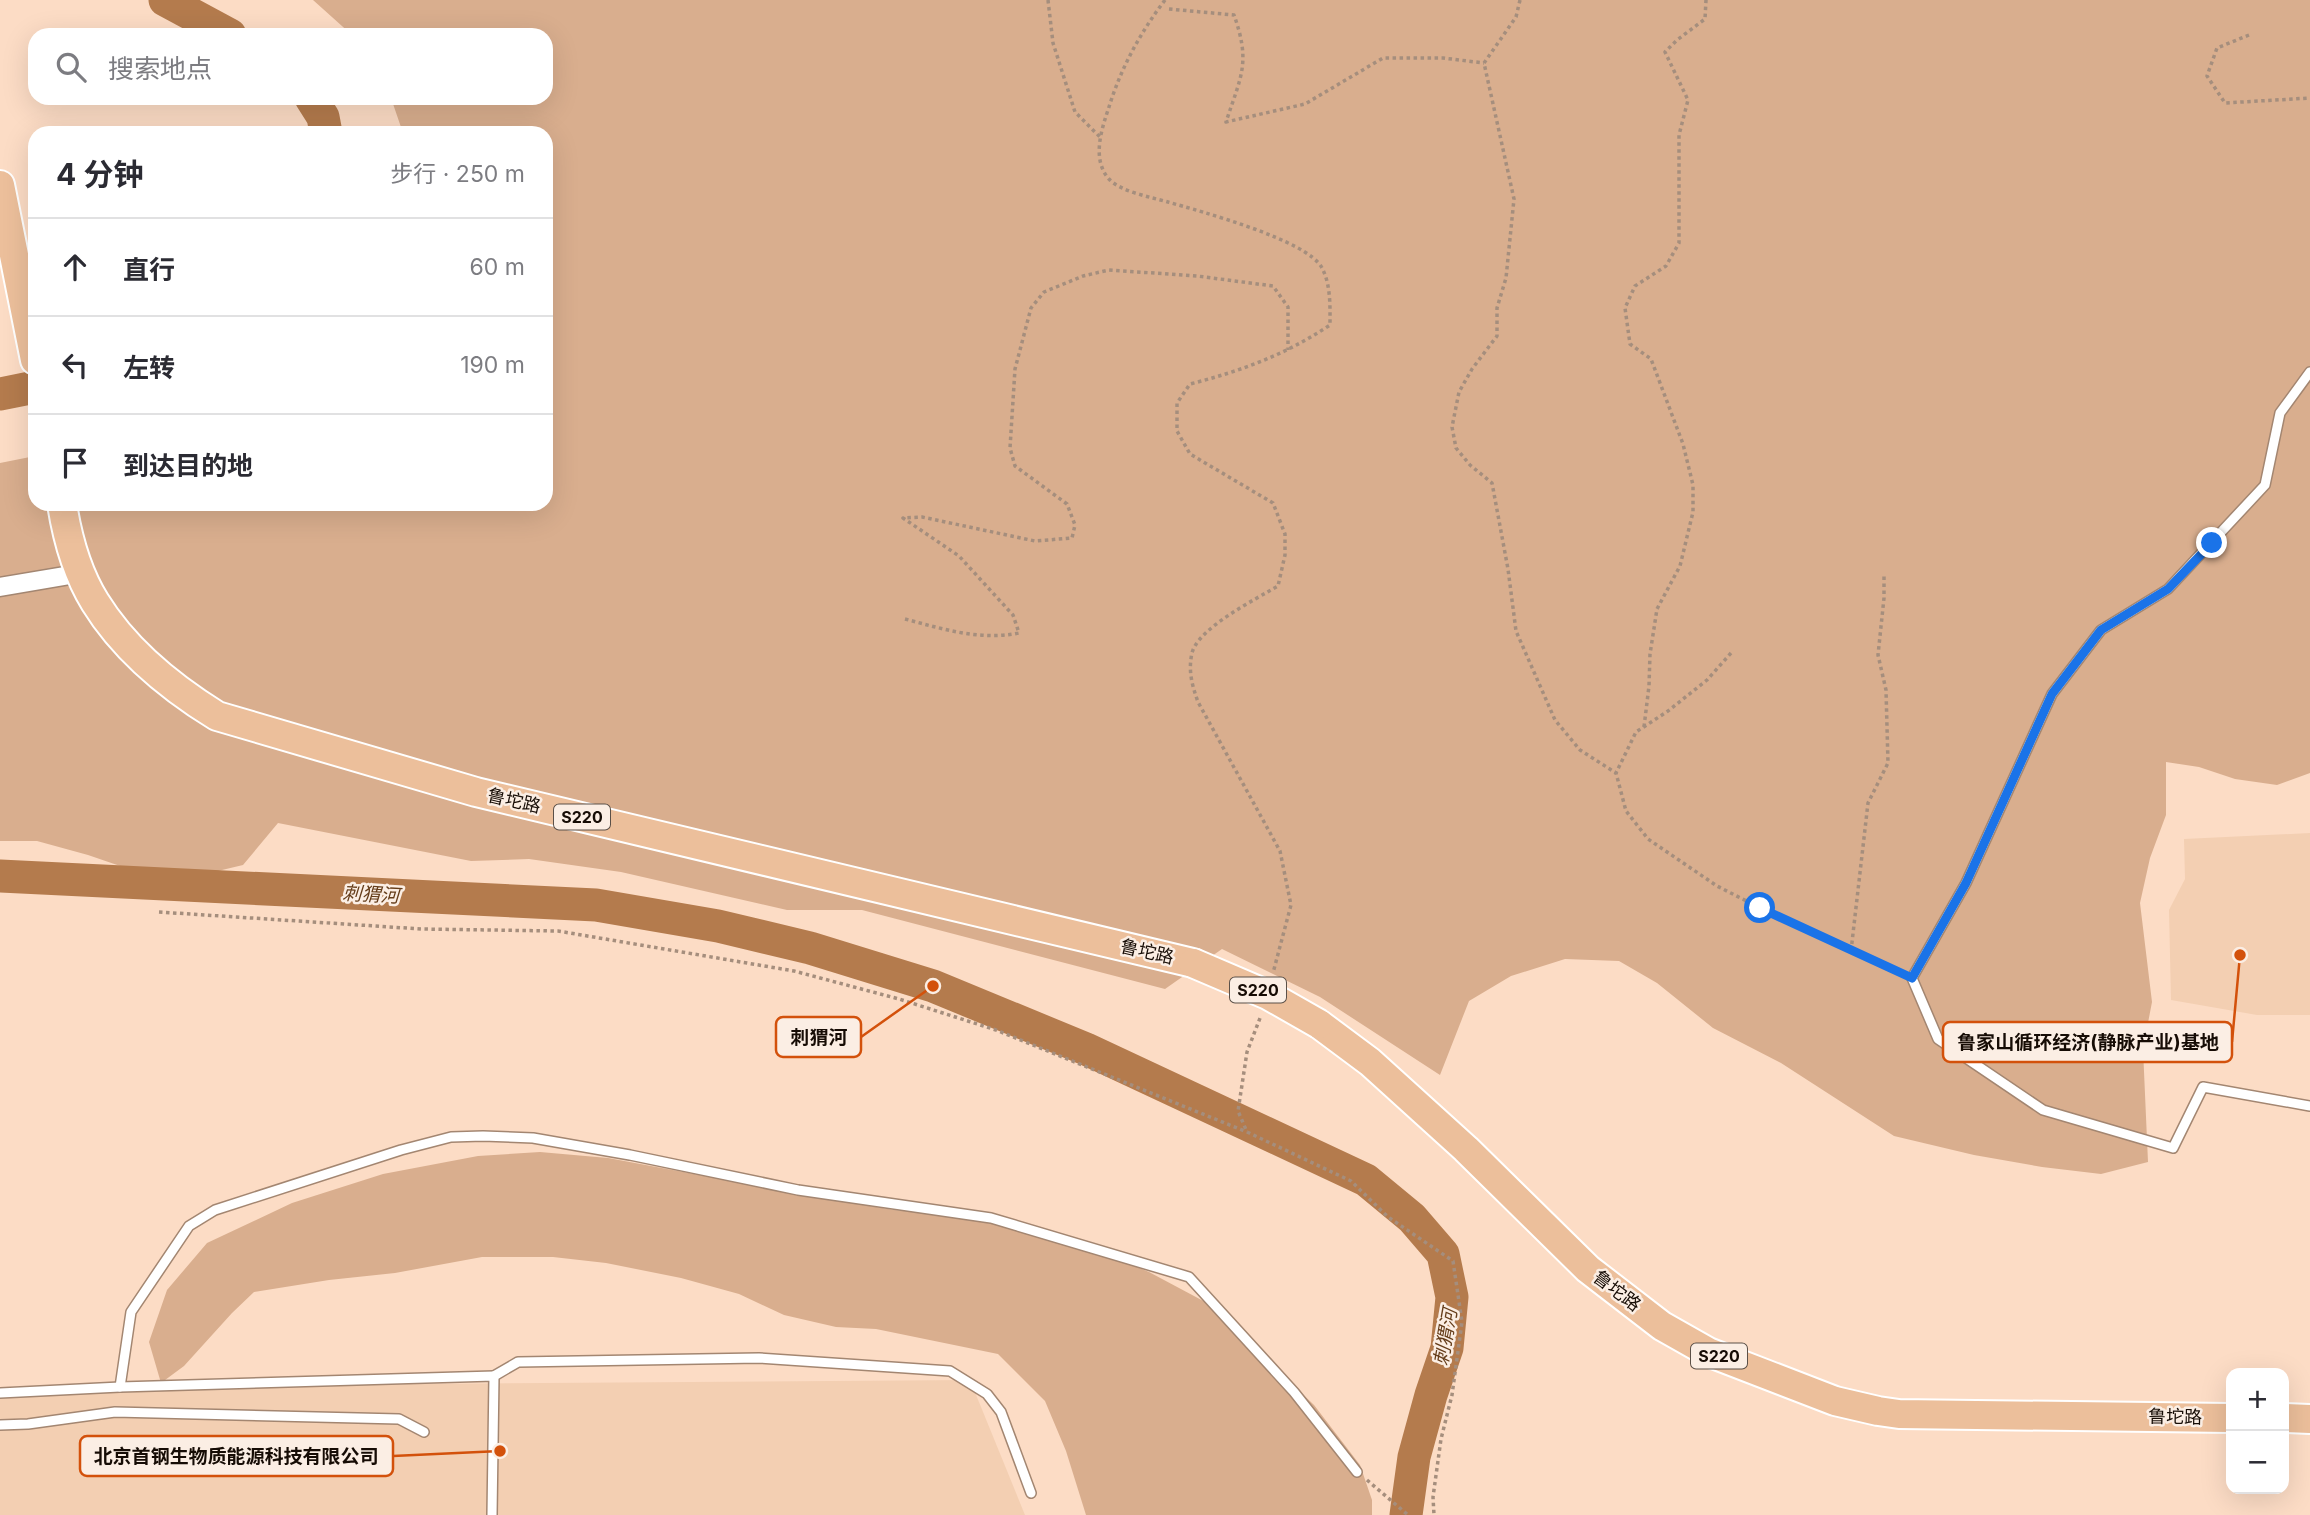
<!DOCTYPE html>
<html lang="zh">
<meta charset="utf-8">
<style>
body{margin:0;font-family:Inter,"Noto Sans SC",sans-serif;background:#f7f7f7;color:#2b2b33}
.controls{position:absolute;right:21px;bottom:21px;display:grid;overflow:hidden;border-radius:14px;box-shadow:0 7px 28px #0002}
.controls button{width:63px;height:63px;display:grid;place-items:center;padding:0;border:0;border-bottom:2px solid #e1e1e2;background:#fff;color:#2b2b33;font:35px sans-serif}
.stop{position:absolute;width:21px;height:21px;margin:-16px;border:5px solid #1a73e8;border-radius:50%;background:#fff}
.stop.end{background:#1a73e8;border-color:#fff;box-shadow:0 2px 7px #0008}
.list{margin:0;padding:0;list-style:none}
h2{display:flex;justify-content:space-between;align-items:center;height:91px;margin:0;padding:0 28px;font-size:30px}
h2 small{font-size:23px;font-weight:400;color:#7c7c81}
.list li{display:grid;grid-template-columns:46px 1fr auto;gap:21px;align-items:center;box-sizing:border-box;height:98px;padding:0 28px;border-top:2px solid #e1e1e2}
.list b{display:block;font-size:26px;white-space:nowrap}
.list em{font-size:23px;font-style:normal;color:#7c7c81}
.icon{flex:none;width:38px;height:38px;fill:none;stroke:currentColor;stroke-width:2;stroke-linecap:round;stroke-linejoin:round}
.map{position:relative;flex:none;width:2310px;height:1515px;overflow:hidden}
.search{position:absolute;background:#fff;box-shadow:0 7px 28px #0002;left:28px;top:28px;width:525px;height:77px;display:flex;align-items:center;gap:18px;box-sizing:border-box;padding:0 24px;border-radius:21px;color:#7c7c81;font-size:26px}
.panel{position:absolute;background:#fff;box-shadow:0 7px 28px #0002;left:28px;top:126px;width:525px;height:385px;border-radius:21px}
.map>svg:first-child{display:block}
</style>
<div class="map">
<svg width="2310" height="1515" viewBox="0 0 2310 1515">
<rect width="100%" height="100%" fill="#fcdcc5"/>
<!-- built -->
<g fill="#f3cfb2">
<polygon points="2310,833 2310,1015 2257,1015 2171,1000 2169,910 2185,879 2184,839"/>
<polygon points="970,1380 1025,1515 0,1515 0,1387"/>
</g>
<!-- green -->
<g fill="#d9ae8e">
<polygon points="313,0 2310,0 2310,773 2277,785 2235,779 2199,767 2166,762 2166,815 2150,858 2140,903 2152,1002 2143,1049 2148,1162 2101,1174 2042,1167 1974,1155 1894,1136 1781,1063 1713,1028 1657,983 1619,961 1565,959 1511,976 1469,1001 1440,1075 1320,997 1222,949 1165,989 862,910 787,910 621,872 529,859 471,861 278,823 243,865 201,875 161,880 88,855 37,841 0,841 0,463 35,456 35,504 546,504 546,133 403,133 391,98 546,98 546,35 352,35"/>
<polygon points="540,1152 608,1158 817,1197 894,1210 979,1216 1043,1228 1149,1272 1209,1304 1314,1405 1360,1465 1372,1500 1372,1515 1086,1515 1066,1451 1045,1401 998,1354 876,1329 836,1327 784,1315 739,1294 681,1278 606,1263 553,1257 482,1257 395,1273 329,1280 254,1292 232,1313 184,1366 161,1383 149,1342 167,1290 207,1243 292,1203 383,1174 478,1156"/>
</g>
<g fill="none" stroke-linecap="round" stroke-linejoin="round">
<!-- river -->
<g stroke="#b47b4d" stroke-width="33">
<polyline points="165,0 230,35"/>
<polyline points="311,98 323,117 326,133"/>
<polyline points="0,394 35,387"/>
<polyline points="0,876 596,905 718,926 810,948 933,986 1086,1049 1366,1180 1412,1218 1443,1254 1452,1297 1447,1348 1431,1395 1414,1457 1406,1515"/>
</g>
<!-- lane casing -->
<g stroke="#a38671" stroke-width="12">
<g id="lane">
<polyline points="2310,372 2280,413 2265,485 2168,589 2101,630 2052,694 1966,883 1912,978 1938,1039 2043,1110 2173,1148 2203,1087 2310,1106"/>
<polyline points="494,1376 518,1362 759,1358 950,1371 987,1394 1001,1412 1031,1493"/>
<polyline points="120,1387 131,1312 189,1226 215,1210 401,1150 451,1137 483,1136 533,1138 630,1155 798,1190 991,1218 1189,1277 1294,1392 1357,1472"/>
<polyline points="0,1393 120,1387 494,1376 492,1515"/>
<polyline points="0,1425 28,1424 115,1412 399,1419 424,1432"/>
</g>
</g>
<!-- street casing -->
<g stroke="#a38671" stroke-width="21">
<polyline id="street" points="0,587 82,573"/>
</g>
<!-- primary casing -->
<g stroke="#fff" stroke-width="32">
<g id="primary">
<polyline points="0,185 35,360"/>
<path d="M 62,504 C 67,536 77,573 95,602 C 124,649 170,687 217,716 L 476,792 L 1193,963"/>
<polyline points="1319,1024 1370,1062 1466,1149 1588,1269 1662,1326 1708,1352 1835,1401 1878,1411 1899,1414 2231,1418"/>
<polyline points="2284,1418 2310,1419"/>
</g>
</g>
<!-- path -->
<g stroke="#a58e7d" stroke-width="3.5" stroke-dasharray="3.5 3.5" stroke-linecap="butt">
<polyline points="1048,0 1053,43 1075,112 1100,137"/>
<path d="M 1165,0 C 1140,33 1121,68 1109,107 C 1102,128 1091,159 1109,179 C 1121,192 1151,197 1168,202 C 1199,211 1308,240 1322,268 C 1331,285 1330,307 1330,325 C 1285,355 1241,371 1190,384 L 1177,403 L 1177,431 L 1190,454 L 1273,503 L 1285,534 L 1285,555 L 1278,586 C 1256,599 1198,628 1192,653 C 1188,671 1192,685 1198,702 L 1280,851 L 1291,905 L 1273,973"/>
<polyline points="1520,0 1516,17 1484,63 1514,199 1506,278 1497,308 1497,336 1472,369 1459,392 1452,427 1456,448 1470,465 1492,483 1508,569 1516,631 1555,720 1580,750 1616,773"/>
<path d="M 1169,9 L 1234,15 C 1251,63 1241,76 1226,122 L 1305,104 L 1383,58 L 1443,58 L 1484,63"/>
<polyline points="2249,35 2217,48 2207,76 2225,103 2310,98"/>
<path d="M 905,619 C 943,629 980,641 1019,633 L 1013,615 L 959,556 L 903,518 L 922,517 L 1035,541 L 1072,538 L 1075,525 L 1067,504 L 1015,466 L 1010,448 L 1015,369 L 1031,308 L 1044,292 L 1083,276 L 1109,270 L 1197,276 L 1273,286 L 1288,307 L 1288,350"/>
<polyline points="1731,653 1707,680 1668,711 1636,732 1616,773 1626,811 1648,839 1717,886 1782,919 1900,973"/>
<polyline points="1644,727 1649,686 1650,654 1657,609 1680,566 1693,512 1693,485 1683,444 1651,359 1630,344 1625,308 1635,286 1666,266 1679,243 1679,135 1688,100 1665,52 1677,40 1705,19 1706,0"/>
<polyline points="159,912 421,929 558,931 794,971 899,999 996,1030 1247,1132"/>
<polyline points="1851,951 1868,803 1888,763 1886,690 1878,655 1884,598 1884,574"/>
<polyline points="1260,1018 1247,1052 1238,1111 1247,1132 1351,1181 1388,1217 1453,1261 1462,1322 1452,1395 1441,1439 1433,1497 1434,1515"/>
<polyline points="1367,1480 1408,1515"/>
</g>
<!-- lane -->
<use href="#lane" stroke="#fff" stroke-width="9"/>
<!-- street -->
<use href="#street" stroke="#fff" stroke-width="18"/>
<!-- primary -->
<use href="#primary" stroke="#ecbf9b" stroke-width="28"/>
<!-- primary-bridge casing -->
<g stroke="#fff" stroke-width="32" stroke-linecap="butt">
<polyline id="primary-bridge" points="1193,963 1268,995 1319,1024"/>
</g>
<!-- primary-bridge -->
<use href="#primary-bridge" stroke="#ecbf9b" stroke-width="28"/>
</g>
<g fill="none" stroke-linecap="round" stroke-linejoin="round">
<!-- route -->
<polyline stroke="#1a73e8" stroke-width="9" points="1760,908 1912,978 1966,883 2052,694 2101,630 2168,589 2212,543"/>
</g>
<g text-anchor="middle" stroke-width="5" stroke-linejoin="round" paint-order="stroke">
<!-- shield labels -->
<g fill="#fbeee4" stroke="#5b5048" stroke-width="2">
<rect x="554" y="804.5" width="56" height="25" rx="5"/>
<rect x="1230" y="977.5" width="56" height="25" rx="5"/>
<rect x="1691" y="1343.5" width="56" height="25" rx="5"/>
</g>
<g font-size="16" font-weight="bold" fill="#160c05">
<text x="582" y="823">S220</text>
<text x="1258" y="996">S220</text>
<text x="1719" y="1362">S220</text>
</g>
<!-- street labels -->
<g font-size="18" fill="#160c05" stroke="#fbeee4">
<text transform="translate(514 801) rotate(13)" y="6">鲁坨路</text>
<text transform="translate(1147 952) rotate(13)" y="6">鲁坨路</text>
<text transform="translate(1617 1291) rotate(37)" y="6">鲁坨路</text>
<text transform="translate(2175 1417) rotate(1)" y="6">鲁坨路</text>
</g>
<!-- water labels -->
<g font-size="19" font-style="italic" fill="#653d1a" stroke="#fbeee4">
<text transform="translate(371 894) rotate(3)" y="7">刺猬河</text>
<text transform="translate(1445 1337) rotate(-80)" y="7">刺猬河</text>
</g>
</g>
<!-- callouts -->
<path fill="none" stroke="#d3510b" stroke-width="2.5" d="M933 986L861 1037M2240 955L2232 1042M500 1451L393 1456"/>
<g fill="#d3510b" stroke="#fbeee4" stroke-width="2.5">
<circle cx="933" cy="986" r="7"/>
<circle cx="2240" cy="955" r="7"/>
<circle cx="500" cy="1451" r="7"/>
</g>
<g fill="#fbeee4" stroke="#d3510b" stroke-width="2.5">
<rect x="776" y="1017" width="85" height="40" rx="7"/>
<rect x="1943" y="1022" width="289" height="40" rx="7"/>
<rect x="80" y="1436" width="313" height="40" rx="7"/>
</g>
<g font-size="19" text-anchor="middle" font-weight="bold" fill="#160c05">
<text x="819" y="1044">刺猬河</text>
<text x="2088" y="1049">鲁家山循环经济(静脉产业)基地</text>
<text x="236" y="1463">北京首钢生物质能源科技有限公司</text>
</g>
</svg>
<div class="controls">
<button>+</button>
<button>−</button>
</div>
<div class="stop" style="left:1760px;top:908px"></div>
<div class="stop end" style="left:2212px;top:543px"></div>
<div class="search"><svg class="icon" aria-label="search" viewBox="0 0 24 24"><circle cx="10" cy="10" r="6"/><path d="M15 15l6 6"/></svg>搜索地点</div>
<section class="panel">
<h2>4 分钟<small>步行 · 250 m</small></h2>
<ul class="list">
<li><svg class="icon" aria-label="ahead" viewBox="0 0 24 24"><path d="M12 20V5M6 11l6-6 6 6"/></svg><div><b>直行</b></div><em>60 m</em></li>
<li><svg class="icon" aria-label="left" viewBox="0 0 24 24"><path d="M17 20v-9H6M10 6l-5 5 5 5"/></svg><div><b>左转</b></div><em>190 m</em></li>
<li><svg class="icon" aria-label="arrive" viewBox="0 0 24 24"><path d="M6 21V4h12l-3 4 3 4H6"/></svg><div><b>到达目的地</b></div></li>
</ul>
</section>
</div>
